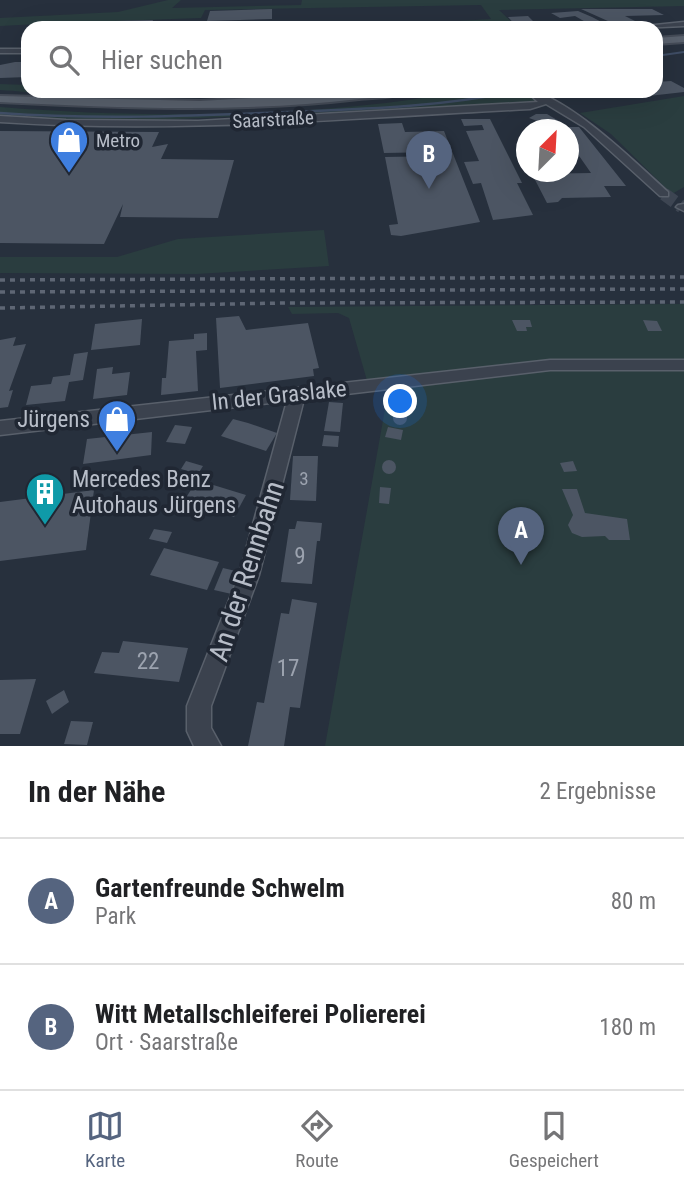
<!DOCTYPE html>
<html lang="de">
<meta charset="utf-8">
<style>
body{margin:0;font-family:"Roboto Condensed",sans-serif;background:#f6f6f6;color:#202124}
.compass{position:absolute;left:516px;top:119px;width:63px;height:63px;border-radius:50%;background:#fff;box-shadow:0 7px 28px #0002;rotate:24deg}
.you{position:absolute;left:401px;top:402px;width:24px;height:24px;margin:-18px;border:5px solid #fff;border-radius:50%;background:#1a73e8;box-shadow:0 0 0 10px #1a73e833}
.badge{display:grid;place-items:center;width:46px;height:46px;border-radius:50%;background:#55647f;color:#fff;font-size:23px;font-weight:700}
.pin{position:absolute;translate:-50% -58px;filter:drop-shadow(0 2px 4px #0008)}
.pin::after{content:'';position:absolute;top:37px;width:24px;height:21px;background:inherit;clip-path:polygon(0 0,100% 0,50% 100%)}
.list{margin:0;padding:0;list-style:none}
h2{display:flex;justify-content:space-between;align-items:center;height:91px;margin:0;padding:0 28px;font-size:30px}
h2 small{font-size:23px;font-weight:400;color:#757577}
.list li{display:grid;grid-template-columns:46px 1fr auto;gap:21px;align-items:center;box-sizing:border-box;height:126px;padding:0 28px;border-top:2px solid #e0e0e0}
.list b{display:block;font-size:26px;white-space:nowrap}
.list p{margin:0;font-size:23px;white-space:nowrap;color:#757577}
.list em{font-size:23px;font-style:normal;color:#757577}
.icon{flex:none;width:38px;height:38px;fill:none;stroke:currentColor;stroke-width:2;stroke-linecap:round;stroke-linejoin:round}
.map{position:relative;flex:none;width:684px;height:746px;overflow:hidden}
.search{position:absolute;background:#fff;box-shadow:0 7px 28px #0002;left:21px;right:21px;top:21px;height:77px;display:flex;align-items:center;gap:18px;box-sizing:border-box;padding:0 24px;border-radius:21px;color:#757577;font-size:26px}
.sheet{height:343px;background:#fff}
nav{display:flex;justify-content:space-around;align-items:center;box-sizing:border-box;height:98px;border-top:2px solid #e0e0e0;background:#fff;font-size:19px;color:#757577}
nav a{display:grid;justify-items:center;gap:4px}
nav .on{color:#55647f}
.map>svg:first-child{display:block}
</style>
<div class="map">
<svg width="684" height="746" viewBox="0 0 684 746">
<rect width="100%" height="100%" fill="#27303d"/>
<!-- green -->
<g fill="#2a3d3f">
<polygon points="168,0 181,0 172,8 301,5 302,0 684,0 684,6 499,10 518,28 506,22 415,28 373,25 374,22 375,25 389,25 388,21 397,25 491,19 481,5 205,10 201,18 115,21 105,27 54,28 57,23 0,26 0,18 118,12"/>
<path d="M 0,84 L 28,85 L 28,91 L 175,91 C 128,104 50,93 0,90 Z"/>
<path d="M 465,91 L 529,91 L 544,98 L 530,103 L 114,122 L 0,116 L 0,107 C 148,119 319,118 465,91 Z"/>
<polygon points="684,96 684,187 672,194 611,134 580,113"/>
<polygon points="324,230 329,266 196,274 0,273 0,257 117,257 178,239"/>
<polygon points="684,304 684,746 325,746 390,381 368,384 349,318 338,313 292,314 288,307"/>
</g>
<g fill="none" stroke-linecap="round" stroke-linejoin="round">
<!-- stream-far1 -->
<polyline stroke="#3f4d65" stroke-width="2" points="656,56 684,52"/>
<!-- stream -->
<path stroke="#3f4d65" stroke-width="2.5" d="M 0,113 C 96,120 192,116 288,112 C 365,109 441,107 516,91"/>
</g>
<!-- building -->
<g fill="#4c5563">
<polygon points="272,9 272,19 207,21 210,11"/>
<polygon points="581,9 652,9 664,15 625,16 641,24 619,26"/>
<polygon points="578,11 592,17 611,27 596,28 575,16 560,18 551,13"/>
<polygon points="528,16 534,22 547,26 518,28 508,17"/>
<polygon points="153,20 150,28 111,28 114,21"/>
<polygon points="346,21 348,28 315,28 314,22"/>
<polygon points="15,62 28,62 28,77 0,78 0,65"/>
<polygon points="671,81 684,88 684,92 631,98 620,91 656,91 656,82"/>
<polygon points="536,114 547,114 562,123 554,127 529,118"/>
<polygon points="461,119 490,119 522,183 517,183 533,215 493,220 481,183 473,184 464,162 479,161 466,131 484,130 482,125 464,126"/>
<polygon points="402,123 405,132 444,131 480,222 401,236 391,235 389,225 398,224 385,157 440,156 439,152 384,153 378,124"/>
<polygon points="568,127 579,127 626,186 604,186 611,197 562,198 558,202 547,203 532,174 591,173 568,140"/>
<polygon points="0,131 159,132 152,147 168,144 161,159 234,160 218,218 120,217 123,204 104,244 0,243"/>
<polygon points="239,316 246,330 308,323 319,368 313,369 314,376 220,388 216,318"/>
<polygon points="142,319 140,345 91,350 95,324"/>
<polygon points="512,320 530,320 532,327 526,327 527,331 517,331"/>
<polygon points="643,320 657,321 662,331 648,331"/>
<polygon points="207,333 207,350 196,351 198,391 161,395 162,378 166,378 169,341 194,339 194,334"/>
<polygon points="16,337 13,346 26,344 9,391 13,390 8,407 0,408 0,340"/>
<polygon points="88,352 83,380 69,382 65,401 26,405 31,386 51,384 53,377 70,375 74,354"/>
<polygon points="113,367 112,374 130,372 127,395 93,399 97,369"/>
<polygon points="329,402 343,403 340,432 324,431"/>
<circle cx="400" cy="418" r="7"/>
<polygon points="233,419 248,423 277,433 266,451 221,436"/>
<polygon points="175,425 192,427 185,444 166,442"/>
<polygon points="388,427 403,430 401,440 385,437"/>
<polygon points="152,432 151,455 83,464 87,439"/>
<polygon points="324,435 339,436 338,447 322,446"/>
<polygon points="293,456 318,456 316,501 290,500"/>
<circle cx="389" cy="467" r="7"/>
<polygon points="186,461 203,466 198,474 181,469"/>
<polygon points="573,461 577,471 564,472 560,463"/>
<polygon points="197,480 246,495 234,517 184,501"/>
<polygon points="380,487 391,488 389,504 379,503"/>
<polygon points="562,489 577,489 585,513 627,519 630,540 609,540 605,536 582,537 572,533 568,525 573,515"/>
<polygon points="94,490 86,550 0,561 0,502"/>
<polygon points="297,521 322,523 320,541 317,541 312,584 281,582 289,529 295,529"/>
<polygon points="154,529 172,532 167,543 149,539"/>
<polygon points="164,548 219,562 207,590 150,575"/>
<polygon points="223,568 244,573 236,595 214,590"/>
<polygon points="292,599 317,603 300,708 290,707 284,746 248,746 257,702 264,703 281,613 289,614"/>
<polygon points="123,641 188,648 179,682 94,673 102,652 119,653"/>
<polygon points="36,679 20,734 0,734 0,680"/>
<polygon points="64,690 69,702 52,714 46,701"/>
<polygon points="71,721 93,722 87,745 64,744"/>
</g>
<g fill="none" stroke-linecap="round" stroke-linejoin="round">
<!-- minor-tunnel -->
<polyline stroke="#3d4552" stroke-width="13" stroke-dasharray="13 6" stroke-linecap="butt" points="664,194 682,207"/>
<!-- minor casing -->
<g stroke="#59606b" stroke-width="3">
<g id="minor">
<polygon points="684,22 684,26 641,28 645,26"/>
<rect x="0" y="49" width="28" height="4"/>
<path d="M 526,91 C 563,91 639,166 668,192 L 668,196 L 660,196 L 584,127 L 546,104 L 530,109 C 353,118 177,134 0,122 L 0,116 L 66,120 L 198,121 L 538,102 Z"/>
<polygon points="684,204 684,211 676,207 678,205"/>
<polygon points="550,360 684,360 684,370 550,370 304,399 259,575 211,706 211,728 221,746 194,746 187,731 187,706 239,575 287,401 0,435 0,421"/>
</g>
</g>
<!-- major casing -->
<g stroke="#444b57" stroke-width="4">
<g id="major">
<polygon points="684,36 684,42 656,44 656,38"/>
<path d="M 372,91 L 405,91 C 395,99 372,97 359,99 C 240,113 119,108 0,102 L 0,96 L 200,101 Z"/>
</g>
</g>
<!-- minor -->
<use href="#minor" fill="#3b424e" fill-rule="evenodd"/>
<!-- major -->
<use href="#major" fill="#59616d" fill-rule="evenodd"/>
<!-- rail -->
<g stroke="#5e6674" stroke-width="3.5" stroke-dasharray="5 5" stroke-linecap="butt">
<polyline points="0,280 684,277"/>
<polyline points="0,292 684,289"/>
<polyline points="0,308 285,303 684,302"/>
</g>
</g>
<!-- icons -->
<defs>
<g id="shop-pin" transform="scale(2.0125)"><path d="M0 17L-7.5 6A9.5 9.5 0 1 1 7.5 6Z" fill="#3f7fe0" stroke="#202733"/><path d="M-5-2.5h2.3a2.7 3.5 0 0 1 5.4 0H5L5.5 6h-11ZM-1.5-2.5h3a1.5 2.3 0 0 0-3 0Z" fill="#fff"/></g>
<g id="building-pin" transform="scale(2.0125)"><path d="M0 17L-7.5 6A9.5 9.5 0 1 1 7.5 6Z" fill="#0f9aa8" stroke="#202733"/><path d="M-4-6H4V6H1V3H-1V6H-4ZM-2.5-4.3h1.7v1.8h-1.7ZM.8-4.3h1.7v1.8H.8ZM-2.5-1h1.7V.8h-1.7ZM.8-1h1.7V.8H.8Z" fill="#fff"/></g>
</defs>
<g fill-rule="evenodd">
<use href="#shop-pin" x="69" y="140"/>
<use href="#shop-pin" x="117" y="419"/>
<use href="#building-pin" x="45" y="492"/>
</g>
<g text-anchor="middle" stroke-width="7" stroke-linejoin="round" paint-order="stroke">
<!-- far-street labels -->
<g font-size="19" fill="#b7bdc8" stroke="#202733">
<text transform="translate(273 119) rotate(-3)" y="7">Saarstraße</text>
</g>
<!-- far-poi labels -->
<g font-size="19" fill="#b7bdc8" stroke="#202733" text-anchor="start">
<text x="96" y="147">Metro</text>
</g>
<!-- number labels -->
<g font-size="19" fill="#9ca3af">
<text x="304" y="485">3</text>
</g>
<!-- street labels -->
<g font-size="23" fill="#b7bdc8" stroke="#202733">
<text transform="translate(279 395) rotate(-6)" y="8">In der Graslake</text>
</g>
<!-- poi labels -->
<g font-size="23" fill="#b7bdc8" stroke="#202733" text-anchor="end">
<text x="90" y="427">Jürgens</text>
<text x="72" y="487" text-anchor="start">Mercedes Benz<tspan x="72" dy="26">Autohaus Jürgens</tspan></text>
</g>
<!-- near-number labels -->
<g font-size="23" fill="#9ca3af">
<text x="300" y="564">9</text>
<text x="148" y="669">22</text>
<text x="288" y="676">17</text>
</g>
<!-- near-street labels -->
<g font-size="28" fill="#b7bdc8" stroke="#202733">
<text transform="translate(246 571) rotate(-72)" y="10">An der Rennbahn</text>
</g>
</g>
</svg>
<svg class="compass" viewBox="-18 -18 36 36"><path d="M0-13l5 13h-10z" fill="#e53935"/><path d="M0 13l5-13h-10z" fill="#757577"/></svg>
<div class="you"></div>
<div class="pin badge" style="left:521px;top:565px">A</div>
<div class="pin badge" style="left:429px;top:189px">B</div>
<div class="search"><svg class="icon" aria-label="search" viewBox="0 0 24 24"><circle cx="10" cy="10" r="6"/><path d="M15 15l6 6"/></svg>Hier suchen</div>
</div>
<section class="sheet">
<h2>In der Nähe<small>2 Ergebnisse</small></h2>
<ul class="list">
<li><span class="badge">A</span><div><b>Gartenfreunde Schwelm</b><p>Park</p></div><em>80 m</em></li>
<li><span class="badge">B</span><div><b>Witt Metallschleiferei Poliererei</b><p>Ort · Saarstraße</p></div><em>180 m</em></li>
</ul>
</section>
<nav>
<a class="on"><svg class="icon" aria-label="map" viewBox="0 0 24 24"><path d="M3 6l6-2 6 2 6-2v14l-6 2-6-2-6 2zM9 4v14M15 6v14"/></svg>Karte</a>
<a><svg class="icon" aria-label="directions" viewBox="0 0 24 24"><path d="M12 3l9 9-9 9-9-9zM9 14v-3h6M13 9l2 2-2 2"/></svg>Route</a>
<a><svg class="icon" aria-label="saved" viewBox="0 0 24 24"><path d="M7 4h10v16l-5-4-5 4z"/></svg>Gespeichert</a>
</nav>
